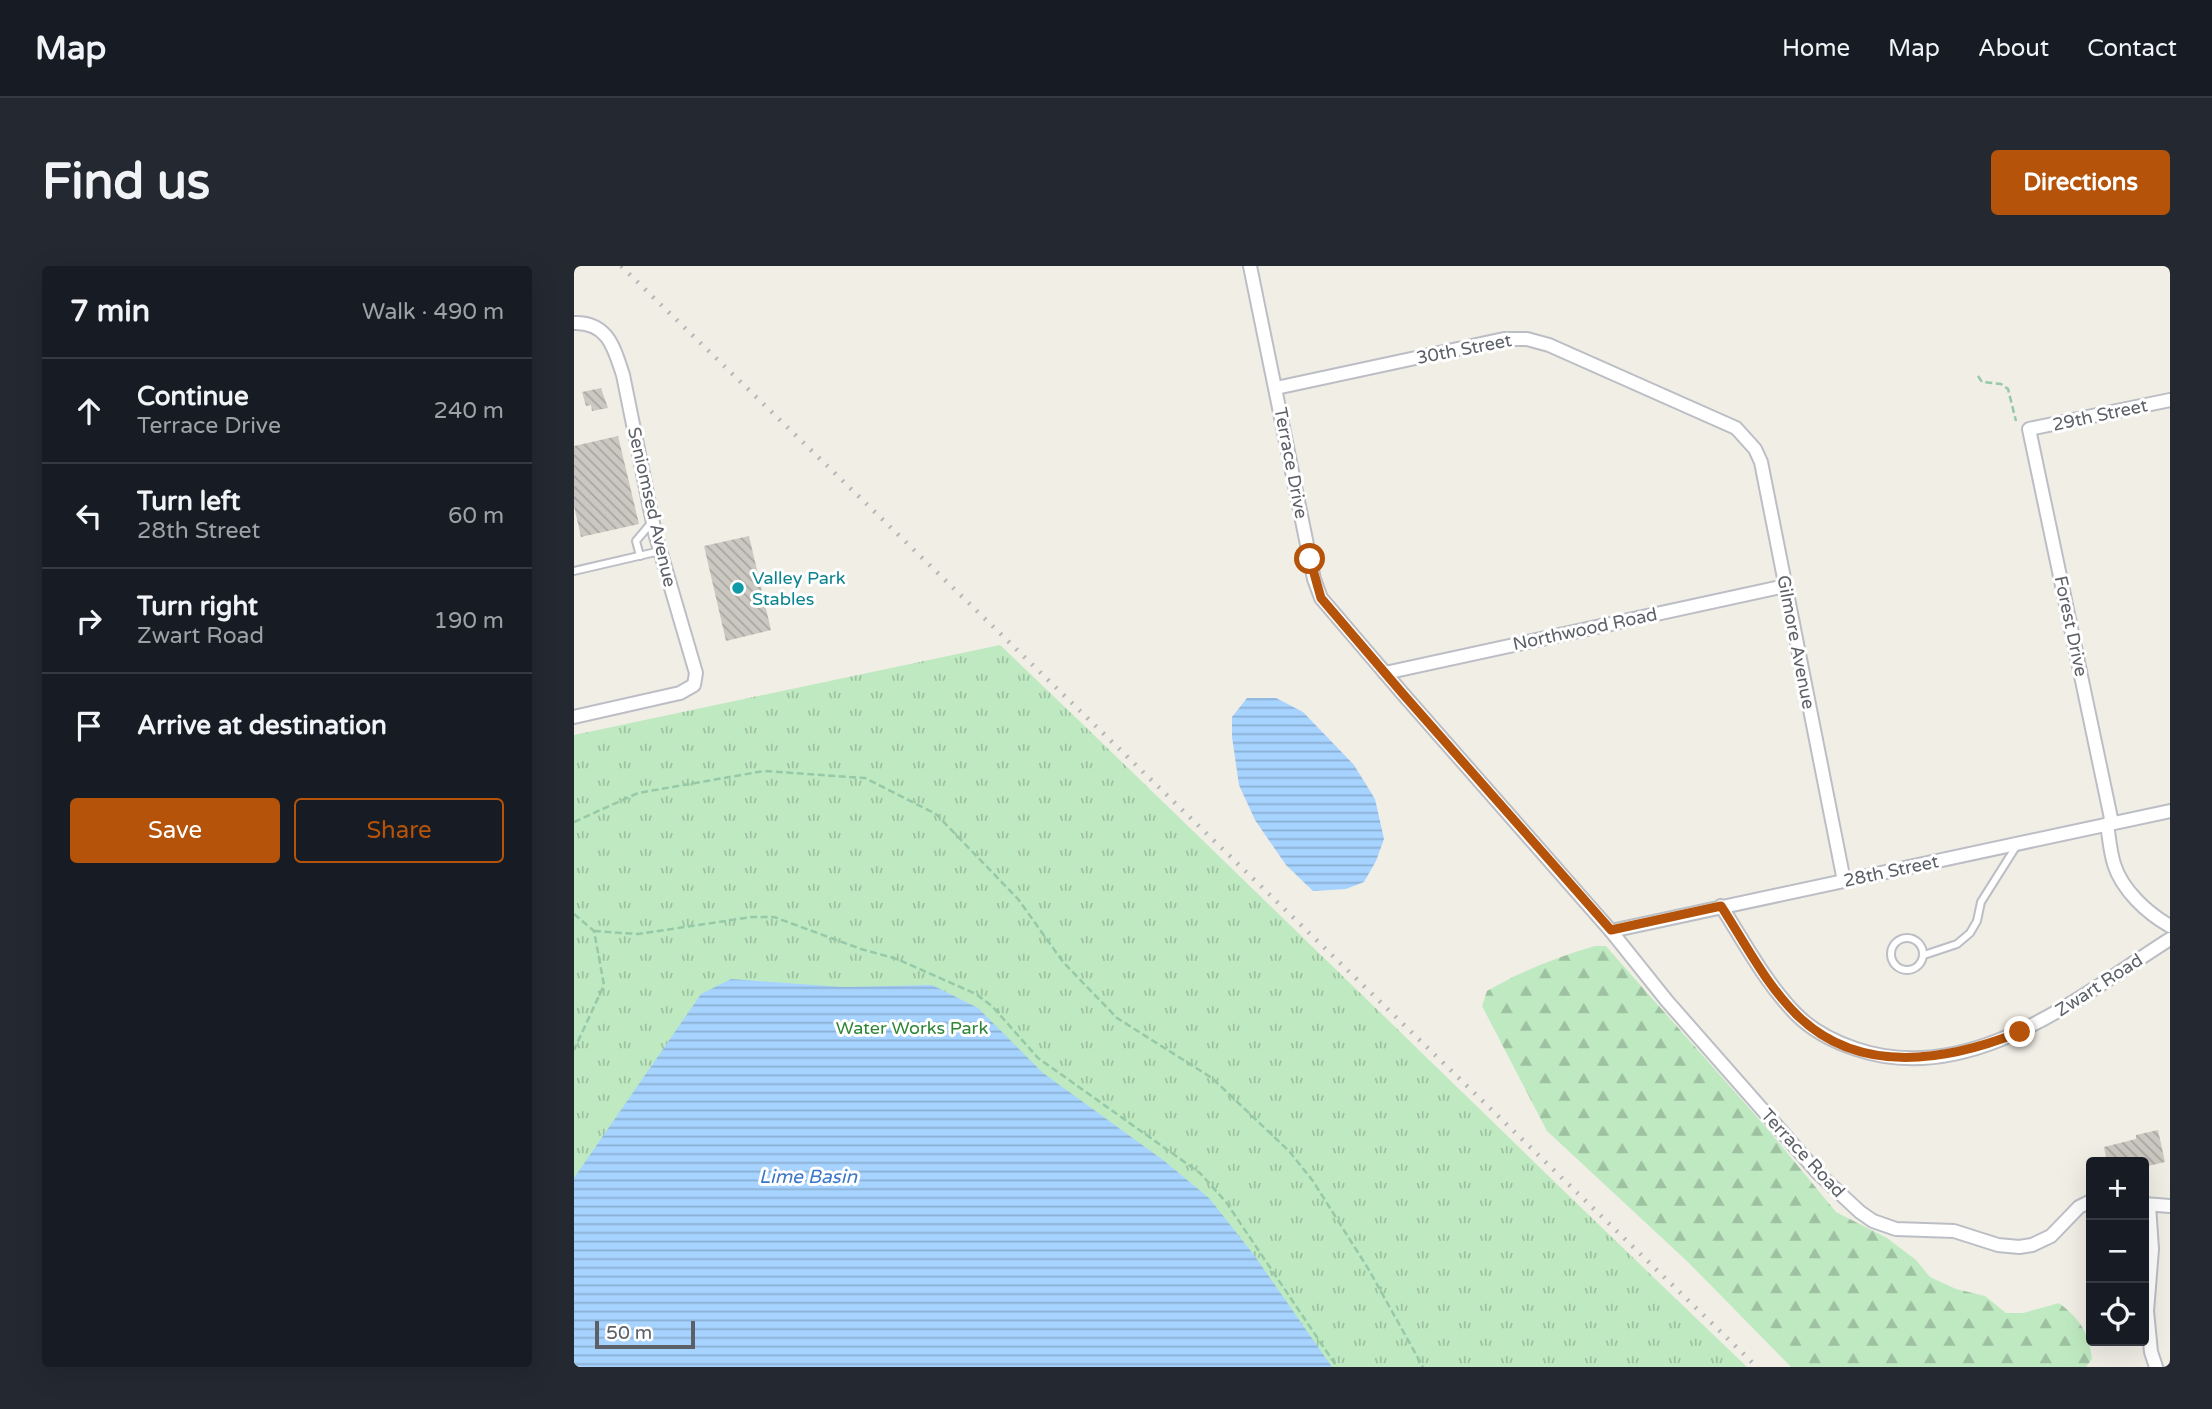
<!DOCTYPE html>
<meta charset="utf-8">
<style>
body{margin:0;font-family:"Varela Round",sans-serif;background:#242831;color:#f1f3f6}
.controls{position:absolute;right:21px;bottom:21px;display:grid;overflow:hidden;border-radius:7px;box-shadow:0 7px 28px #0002}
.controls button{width:63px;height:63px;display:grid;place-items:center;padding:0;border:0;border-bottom:2px solid #363941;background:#171b24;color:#f1f3f6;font:35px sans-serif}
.scale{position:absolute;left:21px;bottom:18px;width:100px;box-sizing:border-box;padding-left:7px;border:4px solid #5c6067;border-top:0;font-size:19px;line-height:24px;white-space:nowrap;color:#5c6067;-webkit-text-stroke:5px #fff;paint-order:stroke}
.stop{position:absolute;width:21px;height:21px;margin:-16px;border:5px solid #b45309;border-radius:50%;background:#fff}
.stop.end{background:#b45309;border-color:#fff;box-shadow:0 2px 7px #0008}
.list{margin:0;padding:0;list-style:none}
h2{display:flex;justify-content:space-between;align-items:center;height:91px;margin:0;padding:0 28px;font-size:30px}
h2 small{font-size:23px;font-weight:400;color:#9ea1a6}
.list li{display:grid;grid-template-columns:46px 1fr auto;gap:21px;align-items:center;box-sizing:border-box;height:105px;padding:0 28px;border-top:2px solid #363941}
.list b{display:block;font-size:26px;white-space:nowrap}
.list p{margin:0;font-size:23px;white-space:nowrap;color:#9ea1a6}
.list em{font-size:23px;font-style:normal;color:#9ea1a6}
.actions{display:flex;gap:14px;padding:21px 28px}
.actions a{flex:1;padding:16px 0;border:2px solid #b45309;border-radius:7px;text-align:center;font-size:24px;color:#b45309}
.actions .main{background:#b45309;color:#fff}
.icon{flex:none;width:38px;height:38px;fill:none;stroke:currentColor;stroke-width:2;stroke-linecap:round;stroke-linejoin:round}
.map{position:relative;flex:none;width:1596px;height:1101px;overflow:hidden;border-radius:7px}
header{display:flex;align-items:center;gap:42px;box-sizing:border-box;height:98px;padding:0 35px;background:#171b24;border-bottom:2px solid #363941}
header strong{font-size:33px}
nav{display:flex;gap:38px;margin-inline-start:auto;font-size:24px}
.intro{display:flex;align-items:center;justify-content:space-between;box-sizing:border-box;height:168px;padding:0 42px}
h1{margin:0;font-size:49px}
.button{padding:18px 32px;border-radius:7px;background:#b45309;color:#fff;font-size:24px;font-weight:700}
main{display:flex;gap:42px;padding:0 42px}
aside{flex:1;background:#171b24;border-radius:7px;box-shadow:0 7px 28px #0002}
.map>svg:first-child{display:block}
</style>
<header>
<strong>Map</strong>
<nav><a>Home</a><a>Map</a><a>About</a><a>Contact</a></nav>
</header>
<div class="intro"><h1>Find us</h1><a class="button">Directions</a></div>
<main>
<aside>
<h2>7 min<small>Walk · 490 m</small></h2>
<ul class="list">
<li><svg class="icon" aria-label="ahead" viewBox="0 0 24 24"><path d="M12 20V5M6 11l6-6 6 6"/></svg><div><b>Continue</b><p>Terrace Drive</p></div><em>240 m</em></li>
<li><svg class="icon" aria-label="left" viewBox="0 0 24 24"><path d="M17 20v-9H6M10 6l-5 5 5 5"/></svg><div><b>Turn left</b><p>28th Street</p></div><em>60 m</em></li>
<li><svg class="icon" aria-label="right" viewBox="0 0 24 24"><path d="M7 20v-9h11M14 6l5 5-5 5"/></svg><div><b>Turn right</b><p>Zwart Road</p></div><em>190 m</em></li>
<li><svg class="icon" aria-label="arrive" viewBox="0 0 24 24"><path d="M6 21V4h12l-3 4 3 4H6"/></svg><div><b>Arrive at destination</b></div></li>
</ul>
<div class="actions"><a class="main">Save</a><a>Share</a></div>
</aside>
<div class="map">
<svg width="1596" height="1101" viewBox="0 0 1596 1101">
<defs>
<pattern id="forest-firs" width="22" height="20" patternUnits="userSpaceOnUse" patternTransform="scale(1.75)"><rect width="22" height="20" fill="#bfeac1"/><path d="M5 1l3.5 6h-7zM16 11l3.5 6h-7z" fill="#9ec1a1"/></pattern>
<pattern id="park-tufts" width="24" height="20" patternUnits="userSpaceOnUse" patternTransform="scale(1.75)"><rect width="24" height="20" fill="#bfeac1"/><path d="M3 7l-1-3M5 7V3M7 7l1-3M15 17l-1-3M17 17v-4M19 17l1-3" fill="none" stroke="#9ec1a1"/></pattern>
<pattern id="water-rules" width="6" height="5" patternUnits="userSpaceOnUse" patternTransform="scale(1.75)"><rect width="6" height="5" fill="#a6d3ff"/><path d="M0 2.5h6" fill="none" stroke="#8aafd2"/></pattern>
<pattern id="building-back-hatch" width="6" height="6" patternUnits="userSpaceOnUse" patternTransform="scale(1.75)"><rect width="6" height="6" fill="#cbc8c1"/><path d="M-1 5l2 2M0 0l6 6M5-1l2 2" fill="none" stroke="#a8a6a1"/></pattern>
</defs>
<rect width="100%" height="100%" fill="#f0eee5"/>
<!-- forest -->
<path fill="url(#forest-firs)" d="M 1021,680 L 1032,680 L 1045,695 L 1191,860 L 1262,946 L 1313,972 L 1342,994 L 1356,1011 L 1382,1023 L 1411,1030 L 1432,1047 L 1449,1047 L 1485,1037 C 1506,1053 1515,1067 1518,1093 L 1512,1101 L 1217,1101 L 1115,997 L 973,865 L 908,740 L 913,725 C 947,705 983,691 1021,680 Z"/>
<!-- park -->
<path fill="url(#park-tufts)" d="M 426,379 C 676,618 923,862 1173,1101 L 0,1101 L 0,469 Z"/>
<!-- water -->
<g fill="url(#water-rules)">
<polygon points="673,432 702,432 729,446 780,499 801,533 810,573 802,595 790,616 772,623 739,625 712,599 681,554 665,519 658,471 658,451"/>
<polygon points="157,713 268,721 358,719 404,742 469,807 589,894 635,932 680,989 758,1101 0,1101 0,912 127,728"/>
</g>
<!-- building -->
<g fill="url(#building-back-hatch)">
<polygon points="27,122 34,142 18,145 17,139 12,140 8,126"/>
<polygon points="44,170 65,258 7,271 0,240 0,180"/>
<polygon points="175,270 197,364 152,375 130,280"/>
<polygon points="1584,864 1591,896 1570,901 1570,896 1533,896 1530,881 1562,873 1562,869"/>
</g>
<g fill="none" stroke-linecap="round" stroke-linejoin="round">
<!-- service casing -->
<g stroke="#bcbec5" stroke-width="10">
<g id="service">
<polyline points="66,290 62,275 78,256"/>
<polyline points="0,305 86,285"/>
<circle cx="1333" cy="688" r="16"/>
<polyline points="1350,689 1383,678 1396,667 1403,655 1407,636 1443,579"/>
</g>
</g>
<!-- minor casing -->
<g stroke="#bcbec5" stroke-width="16">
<g id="minor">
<polyline points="676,0 740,313 747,332 829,428 1037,665 1093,735 1244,907 1286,946 1299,955 1322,963 1380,965 1424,979 1445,981 1458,979 1477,970 1505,941 1517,935"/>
<path d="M 0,57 C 34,56 40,82 49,109 L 81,267 L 122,407 L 120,419 L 106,427 L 0,451"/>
<polyline points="702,122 930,73 953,73 975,79 1162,162 1181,183 1187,196 1270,615"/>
<polyline points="811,407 1211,320"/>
<polyline points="1538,557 1455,163 1596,134"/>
<path d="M 1533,558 C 1535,571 1536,585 1540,598 C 1548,624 1573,647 1596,660"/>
<path d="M 1147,640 C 1171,677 1192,718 1223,749 C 1239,765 1261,776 1282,783 C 1396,822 1506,730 1596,673"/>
<polyline points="1037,665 1596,545"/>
<polyline points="1570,938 1596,940"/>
<polyline points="1575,939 1578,983 1573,1045 1577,1086 1582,1101"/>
</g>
</g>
<!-- path -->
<g stroke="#96c9a8" stroke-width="2.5" stroke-dasharray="7 3.5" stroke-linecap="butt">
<polyline points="1404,110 1408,116 1427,118 1434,123 1442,155"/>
<polyline points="0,556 64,527 190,505 291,512 362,548 444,633 489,696 543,752 638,812 715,885 739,915 795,1004 849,1101"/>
<polyline points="0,648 20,665 30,719 0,784"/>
<polyline points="20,665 64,668 178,651 200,651 287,683 323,693 402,728 418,740 464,792 626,907 652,936 763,1101"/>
</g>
<!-- service -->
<use href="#service" stroke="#fff" stroke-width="6"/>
<!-- minor -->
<use href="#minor" stroke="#fff" stroke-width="12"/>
<!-- rail -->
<polyline stroke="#b6b7b8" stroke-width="4.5" stroke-dasharray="2 9" stroke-linecap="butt" points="47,0 1183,1101"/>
</g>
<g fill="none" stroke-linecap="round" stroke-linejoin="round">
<!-- route -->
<path stroke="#b45309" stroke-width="9" d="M 736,293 L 747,332 L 829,428 L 1037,664 L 1147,640 C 1171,677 1192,719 1224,750 C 1286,810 1373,795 1446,766"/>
</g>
<!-- markers -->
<circle fill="#0f9aa8" stroke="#fff" stroke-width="2.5" cx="164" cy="322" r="7"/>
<g text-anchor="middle" stroke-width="6" stroke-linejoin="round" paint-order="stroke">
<!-- street labels -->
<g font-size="18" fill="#5c6067" stroke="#fff">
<text transform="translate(890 83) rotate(-11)" y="6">30th Street</text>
<text transform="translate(1526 149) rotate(-12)" y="6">29th Street</text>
<text transform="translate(717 197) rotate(79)" y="6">Terrace Drive</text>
<text transform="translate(78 241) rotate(77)" y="6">Seniomsed Avenue</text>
<text transform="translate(1497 360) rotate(78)" y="6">Forest Drive</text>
<text transform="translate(1011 363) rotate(-12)" y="6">Northwood Road</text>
<text transform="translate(1222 376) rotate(79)" y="6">Gilmore Avenue</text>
<text transform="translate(1317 605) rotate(-12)" y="6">28th Street</text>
<text transform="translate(1525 719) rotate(-33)" y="6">Zwart Road</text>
<text transform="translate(1229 887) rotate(47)" y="6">Terrace Road</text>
</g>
<!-- culture labels -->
<g font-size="18" fill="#0d838f" stroke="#fff" text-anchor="start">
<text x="178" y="318">Valley Park<tspan x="178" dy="21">Stables</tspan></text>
</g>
<!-- park labels -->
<g font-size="18" fill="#2d8535" stroke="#fff">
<text x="338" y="768">Water Works Park</text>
</g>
<!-- water labels -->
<g font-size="19" font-style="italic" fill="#3a77c6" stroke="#fff">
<text x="234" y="917">Lime Basin</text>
</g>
</g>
</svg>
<div class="controls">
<button>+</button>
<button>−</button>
<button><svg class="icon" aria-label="locate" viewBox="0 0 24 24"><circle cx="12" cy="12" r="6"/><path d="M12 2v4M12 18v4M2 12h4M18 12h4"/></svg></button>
</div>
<div class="scale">50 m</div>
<div class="stop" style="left:736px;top:293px"></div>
<div class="stop end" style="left:1446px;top:766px"></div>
</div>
</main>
